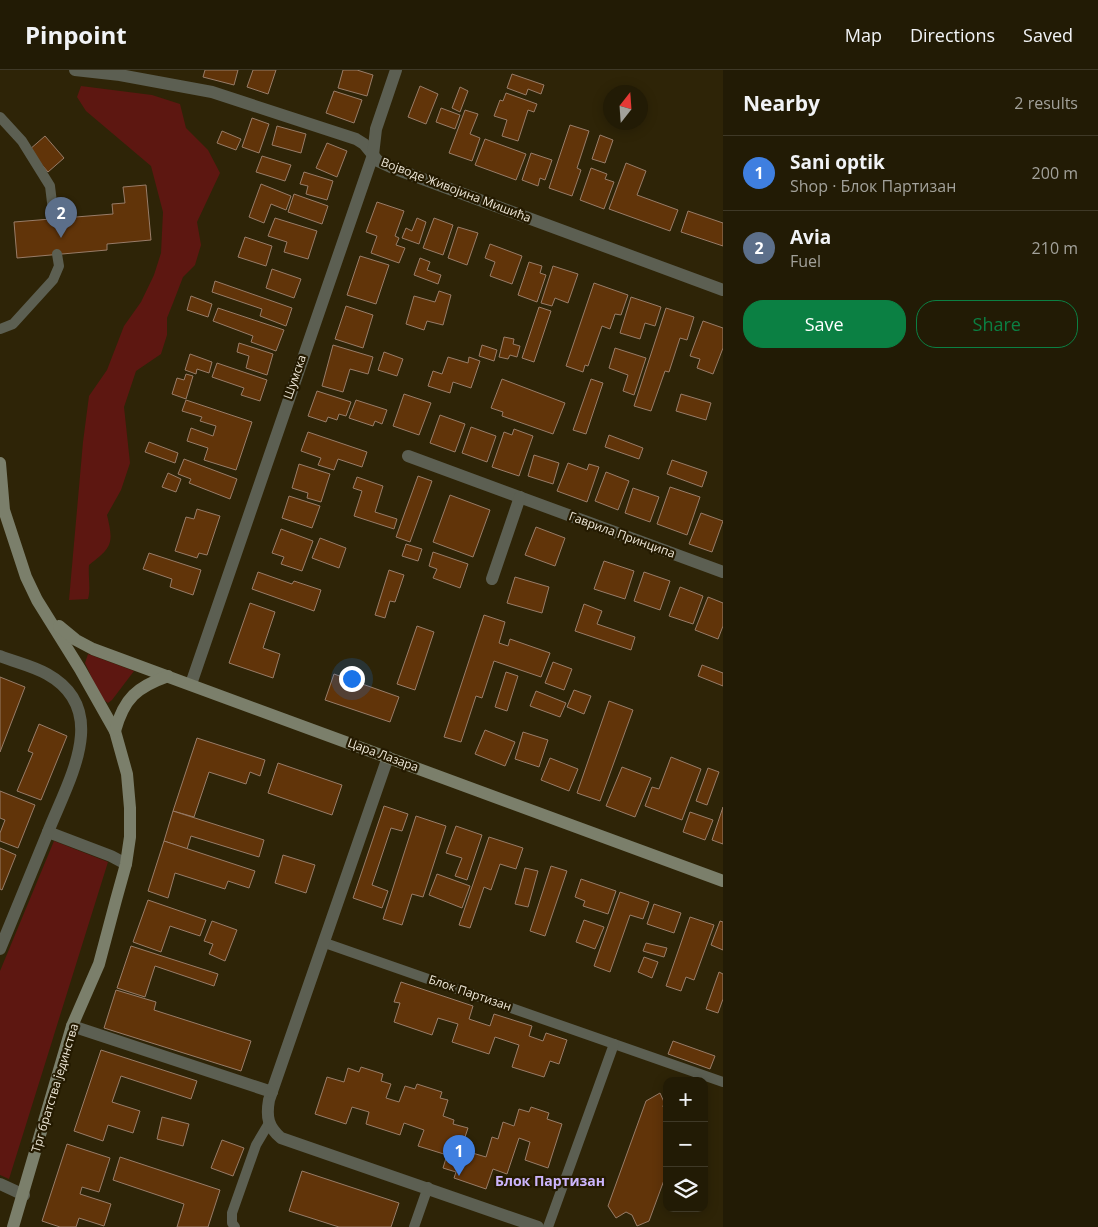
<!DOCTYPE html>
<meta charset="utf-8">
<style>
body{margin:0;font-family:"Open Sans",sans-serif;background:#2a240f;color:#f1f3f6}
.controls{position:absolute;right:15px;bottom:15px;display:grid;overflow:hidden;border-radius:10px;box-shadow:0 2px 12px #0003}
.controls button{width:45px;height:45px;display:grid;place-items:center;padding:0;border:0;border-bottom:1px solid #3f3927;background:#221b05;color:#f1f3f6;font:25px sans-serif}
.compass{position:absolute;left:603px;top:15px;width:45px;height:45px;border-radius:50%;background:#221b05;box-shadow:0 2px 12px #0003;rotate:17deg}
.you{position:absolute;left:351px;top:608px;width:18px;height:18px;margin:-12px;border:4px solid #fff;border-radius:50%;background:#1a73e8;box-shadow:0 0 0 8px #1a73e833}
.badge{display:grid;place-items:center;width:32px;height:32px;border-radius:50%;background:#0b8043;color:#fff;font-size:16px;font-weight:700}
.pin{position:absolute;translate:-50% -41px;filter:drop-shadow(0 1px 2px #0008)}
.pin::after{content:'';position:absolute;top:26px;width:18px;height:15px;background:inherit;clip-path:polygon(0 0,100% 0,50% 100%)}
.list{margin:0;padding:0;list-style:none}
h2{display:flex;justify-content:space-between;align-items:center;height:65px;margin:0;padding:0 20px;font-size:21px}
h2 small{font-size:16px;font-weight:400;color:#a2a19a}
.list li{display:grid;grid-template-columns:32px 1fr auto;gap:15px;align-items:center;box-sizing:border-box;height:75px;padding:0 20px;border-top:1px solid #3f3927}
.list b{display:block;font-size:19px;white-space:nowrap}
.list p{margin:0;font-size:16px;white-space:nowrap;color:#a2a19a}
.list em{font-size:16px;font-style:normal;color:#a2a19a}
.actions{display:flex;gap:10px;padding:15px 20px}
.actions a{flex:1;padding:11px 0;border:1px solid #0b8043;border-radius:20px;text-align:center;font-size:18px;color:#0b8043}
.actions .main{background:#0b8043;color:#fff}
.icon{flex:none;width:28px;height:28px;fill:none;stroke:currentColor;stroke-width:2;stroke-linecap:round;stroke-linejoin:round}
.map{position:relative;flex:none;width:723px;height:1157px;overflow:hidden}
header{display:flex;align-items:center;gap:30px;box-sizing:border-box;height:70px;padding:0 25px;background:#221b05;border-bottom:1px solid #3f3927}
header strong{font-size:24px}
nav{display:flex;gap:28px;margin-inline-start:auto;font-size:18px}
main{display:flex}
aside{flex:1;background:#221b05}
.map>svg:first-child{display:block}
</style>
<header>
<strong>Pinpoint</strong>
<nav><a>Map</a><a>Directions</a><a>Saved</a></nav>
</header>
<main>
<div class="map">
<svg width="723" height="1157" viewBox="0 0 723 1157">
<rect width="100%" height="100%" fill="#2e2407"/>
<!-- green -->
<g fill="#5d1711">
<path d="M 81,16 L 152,25 L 180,34 L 186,58 L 208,80 L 220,103 L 197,152 L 201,175 L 195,195 L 183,207 L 173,233 L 167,248 L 167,265 L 161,284 L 136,301 L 124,337 L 130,393 L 121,420 L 107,445 C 114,474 112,477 89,495 C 88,507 91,519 88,529 L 69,530 L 83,372 L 89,326 L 107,300 L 124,256 L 141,232 L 154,205 L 161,183 L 163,142 L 151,96 L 86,41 L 77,27 Z"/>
<polygon points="88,584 134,601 112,630 108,633 101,628 85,593"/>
<polygon points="54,771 108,792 9,1109 0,1105 0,901"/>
</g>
<!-- building -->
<g fill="#613409" stroke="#987c68">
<polygon points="205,0 238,0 234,15 203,7"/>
<polygon points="253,0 276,0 268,24 247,17"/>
<polygon points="343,0 357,0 373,5 367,26 338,18"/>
<polygon points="512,4 544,15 541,24 528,19 526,25 507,18"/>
<polygon points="420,16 438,24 426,54 408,47"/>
<polygon points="460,17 468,21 460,42 452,38"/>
<polygon points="334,21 362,30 354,53 326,43"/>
<polygon points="506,23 537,34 534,42 528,40 518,71 502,66 507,50 494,46 500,30 503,31"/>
<polygon points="441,38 460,45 455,59 436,52"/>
<polygon points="465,40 478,44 470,64 480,68 472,91 449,83"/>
<polygon points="252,48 269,54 259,83 242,77"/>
<polygon points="570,55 589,61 577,98 581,100 572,126 549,118"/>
<polygon points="277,56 306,64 301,83 272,75"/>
<polygon points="222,61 241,69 236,80 217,73"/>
<polygon points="600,65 613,70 605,93 592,89"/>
<polygon points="45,66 64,88 48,102 29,80"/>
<polygon points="485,69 526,84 516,110 475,95"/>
<polygon points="327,73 347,81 337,107 316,98"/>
<polygon points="531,83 552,90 545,110 540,108 538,116 522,110"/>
<polygon points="262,86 291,95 285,111 256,102"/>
<polygon points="626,93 646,101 637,125 678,140 670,161 609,139"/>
<polygon points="591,98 607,104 605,109 614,112 604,139 580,130"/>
<polygon points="304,102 333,111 327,130 306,124 308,116 300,114"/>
<polygon points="261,114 291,126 286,140 271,134 264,153 249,147"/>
<polygon points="146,115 151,170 107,174 107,180 17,188 14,152 113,144 112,134 125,133 123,117"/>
<polygon points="294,124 328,136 322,154 288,142"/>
<polygon points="377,132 404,141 395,166 399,168 396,175 405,178 399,193 371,183 377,166 366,162"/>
<polygon points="688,141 723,153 723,176 681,162"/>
<polygon points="275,148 317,161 308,189 284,182 287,172 268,166"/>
<polygon points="417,148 426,152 419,174 402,168 406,158 412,161"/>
<polygon points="434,148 453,155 443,185 423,178"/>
<polygon points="458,157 478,163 467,195 448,188"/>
<polygon points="245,167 272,176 266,196 238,187"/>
<polygon points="490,174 522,186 512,214 490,206 495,192 485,188"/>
<polygon points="360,186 389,195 376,234 347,225"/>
<polygon points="420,188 430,192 427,200 441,205 438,214 414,205"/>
<polygon points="529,192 542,196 540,203 546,205 537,232 518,225"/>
<polygon points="553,196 578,204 568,233 555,228 552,236 541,233"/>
<polygon points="272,199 301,209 294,228 266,218"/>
<polygon points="215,211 292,238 286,256 260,246 262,239 212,222"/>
<polygon points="594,213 628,225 621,245 615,244 610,259 602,256 588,296 585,295 583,302 566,296"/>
<polygon points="439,221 451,225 443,255 427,251 424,260 406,254 414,226 435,232"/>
<polygon points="191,226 212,234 208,247 187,240"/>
<polygon points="631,227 661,237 655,256 645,253 640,269 620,263"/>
<polygon points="346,236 373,245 363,278 335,269"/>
<polygon points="539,237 551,241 534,292 522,288"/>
<polygon points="218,238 284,260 276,281 251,272 253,266 213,251"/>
<polygon points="666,238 694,247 687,270 680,268 669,302 665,301 651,341 634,336"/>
<polygon points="703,251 723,258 723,278 713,304 697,298 700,289 690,286"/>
<polygon points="504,267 514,269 513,274 520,276 517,287 510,285 508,289 499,287"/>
<polygon points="239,273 273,284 267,305 246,298 249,286 237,282"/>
<polygon points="333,275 373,287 368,304 350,299 343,322 322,316"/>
<polygon points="482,275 497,280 494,291 479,286"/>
<polygon points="615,278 646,288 634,325 623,321 628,305 609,298"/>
<polygon points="384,282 403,289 397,306 378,300"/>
<polygon points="190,284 212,292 209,303 197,299 196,304 185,300"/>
<polygon points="448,287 468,293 469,287 480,291 471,318 453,312 450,323 428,316 433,301 442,304"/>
<polygon points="217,293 267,310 260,331 241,325 244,318 212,307"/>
<polygon points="186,304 193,306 186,329 172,324 177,308 184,310"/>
<polygon points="502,309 565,333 553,364 502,346 503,342 491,338"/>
<polygon points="591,309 603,313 586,364 573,360"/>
<polygon points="317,321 351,332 346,346 339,344 337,350 328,347 326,352 308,346"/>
<polygon points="404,324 431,333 419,365 393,356"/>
<polygon points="681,324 711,333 706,350 676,341"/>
<polygon points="186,330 252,352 236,400 204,390 208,378 187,371 191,358 213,366 216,356 200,351 202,347 182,341"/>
<polygon points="356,330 387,340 382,354 375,351 373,356 349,348"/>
<polygon points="440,345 465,354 455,382 430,373"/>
<polygon points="471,357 496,366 487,392 462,383"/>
<polygon points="514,359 533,366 519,406 492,397 504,362 512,365"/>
<polygon points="308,362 367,382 362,397 338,389 334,400 318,395 321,388 301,381"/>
<polygon points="609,365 643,378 639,389 605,377"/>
<polygon points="149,372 178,383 175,393 145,382"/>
<polygon points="534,385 559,393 553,414 528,406"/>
<polygon points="184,389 237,409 230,429 189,413 191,409 178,404"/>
<polygon points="672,390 707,402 702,417 667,404"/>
<polygon points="568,393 587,400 589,394 599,397 587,432 557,421"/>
<polygon points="299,394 330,404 321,432 307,428 308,423 292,418"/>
<polygon points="606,402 629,411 618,440 595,431"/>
<polygon points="168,403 181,409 176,422 162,417"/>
<polygon points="418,406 432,411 410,472 396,467"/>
<polygon points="357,407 383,416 375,442 397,449 394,459 354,446 362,421 353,418"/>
<polygon points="670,417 700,427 687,465 657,454"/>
<polygon points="633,418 659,427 650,452 625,443"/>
<polygon points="450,425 490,440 473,487 433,472"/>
<polygon points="289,426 320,436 312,458 282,448"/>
<polygon points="197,439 220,446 207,485 199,483 197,488 175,481 186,447 194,449"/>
<polygon points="701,443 723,451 712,482 689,474"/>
<polygon points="536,457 565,468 555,496 525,485"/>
<polygon points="281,459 313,471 302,501 281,494 284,487 272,483"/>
<polygon points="320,468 346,478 339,498 312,488"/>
<polygon points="406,474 422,479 418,491 402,486"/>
<polygon points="433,482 468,494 460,518 433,508 437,499 429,496"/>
<polygon points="149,483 201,500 193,525 170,517 172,509 143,499"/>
<polygon points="604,491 634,501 625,529 594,519"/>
<polygon points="389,500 404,505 395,532 390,531 385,548 375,545"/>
<polygon points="258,502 292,514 294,511 321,520 314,541 252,519"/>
<polygon points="644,502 670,511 660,540 634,531"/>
<polygon points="515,507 549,517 542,543 507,533"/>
<polygon points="680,517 703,526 693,554 669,546"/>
<polygon points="708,527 723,533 723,556 718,569 695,560"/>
<polygon points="250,533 275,542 263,578 280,584 273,608 229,593"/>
<polygon points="584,534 602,541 597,554 635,567 631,580 575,561"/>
<polygon points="484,545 505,552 499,573 508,576 510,569 550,583 541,607 494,591 482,628 476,626 461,672 444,667"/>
<polygon points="417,556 434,562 415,620 397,614"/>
<polygon points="553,592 572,599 564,620 545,613"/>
<polygon points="702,595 723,603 723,616 698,606"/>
<polygon points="506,602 518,606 507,641 495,637"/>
<polygon points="334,604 399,627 390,652 325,630"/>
<polygon points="0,607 25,617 0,682"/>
<polygon points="574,620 591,626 584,644 567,637"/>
<polygon points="536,621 566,633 560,647 530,636"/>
<polygon points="609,631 633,640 600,731 577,723"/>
<polygon points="39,654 67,666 41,730 17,721 33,683 28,681"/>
<polygon points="485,660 515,672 505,696 475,684"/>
<polygon points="523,662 548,670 539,697 515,689"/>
<polygon points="197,668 265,690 260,706 250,702 246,714 209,702 194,747 173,741"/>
<polygon points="671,687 701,699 682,750 645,736 652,717 659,719"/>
<polygon points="550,688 578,699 569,721 541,710"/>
<polygon points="278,693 342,715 332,745 268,723"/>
<polygon points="622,697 651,708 635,747 606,736"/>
<polygon points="708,698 719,702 707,735 696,731"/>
<polygon points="0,721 35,735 18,778 0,771 0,763 5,750 0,748"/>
<polygon points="384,736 408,744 402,761 391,758 372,815 388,821 382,838 353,828"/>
<polygon points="723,737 723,774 712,770"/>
<polygon points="173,741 264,770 259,787 191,766 187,779 164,771"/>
<polygon points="690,742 713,750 705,770 683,762"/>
<polygon points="416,746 446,756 423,827 412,824 402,855 383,849"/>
<polygon points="456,756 482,765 467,810 455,806 462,788 446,783"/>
<polygon points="489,767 523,778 516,799 500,794 491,820 484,817 470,858 459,855"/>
<polygon points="164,771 255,801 249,818 228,811 225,819 175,803 168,828 148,821"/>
<polygon points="0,778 16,785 2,820 0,819"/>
<polygon points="283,785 315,795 306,823 275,813"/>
<polygon points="551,796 567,801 545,866 530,861"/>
<polygon points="525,798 538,801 528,837 515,834"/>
<polygon points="437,804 470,816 462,838 429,825"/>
<polygon points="581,809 616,821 608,844 583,836 585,831 575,827"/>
<polygon points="620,822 649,832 643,849 630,845 610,902 594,896"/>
<polygon points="148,830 206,850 200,866 170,856 161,882 133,872"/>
<polygon points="654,834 681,843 674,863 647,854"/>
<polygon points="690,847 714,855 694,910 686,907 681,921 666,916"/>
<polygon points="584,850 604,857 595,879 576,872"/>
<polygon points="212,851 237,860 225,891 209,884 213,874 204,871"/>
<polygon points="720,851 723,852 723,880 711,875"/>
<polygon points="646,873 667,878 664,887 643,881"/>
<polygon points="131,876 218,904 214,916 155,896 145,927 117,918"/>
<polygon points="644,887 658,892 652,908 638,902"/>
<polygon points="719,902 723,904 723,929 718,943 706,939"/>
<polygon points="401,912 473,936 469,949 490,956 494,944 532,956 529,966 543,971 546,963 567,970 559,994 550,991 544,1007 512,997 519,975 495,967 489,984 452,972 458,954 438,948 432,965 394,952 400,933 394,932"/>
<polygon points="116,920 156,932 154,940 251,971 241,1001 104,958"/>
<polygon points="673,971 715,986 710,999 668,984"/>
<polygon points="101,980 197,1011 191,1029 121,1006 112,1032 140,1041 133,1063 108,1055 103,1071 74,1061"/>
<polygon points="361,997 383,1004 381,1011 391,1014 386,1028 399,1032 405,1016 415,1019 417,1014 442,1022 440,1028 448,1030 443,1046 454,1050 453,1054 468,1058 464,1070 472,1072 469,1082 486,1087 492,1067 498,1069 503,1052 514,1056 519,1039 529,1042 531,1037 549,1043 547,1049 562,1054 548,1098 525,1090 530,1072 519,1068 507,1104 493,1099 486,1119 454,1108 456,1102 443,1098 447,1085 418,1076 424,1060 404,1053 400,1065 366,1054 369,1042 352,1037 346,1054 315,1044 327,1007 344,1012 348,998 359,1002"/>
<polygon points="660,1023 664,1032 663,1037 667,1038 667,1102 649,1151 637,1156 632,1145 626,1142 616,1148 608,1136 646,1031"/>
<polygon points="162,1047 189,1054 183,1076 157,1069"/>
<polygon points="222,1070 244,1078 233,1106 211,1098"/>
<polygon points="67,1074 110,1088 99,1122 82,1117 80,1124 111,1134 104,1156 79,1148 76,1157 60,1157 42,1151"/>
<polygon points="120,1087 220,1120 208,1157 177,1157 184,1134 113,1110"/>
<polygon points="302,1101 399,1133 391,1157 339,1157 289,1141"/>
</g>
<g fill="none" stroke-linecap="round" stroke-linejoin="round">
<!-- lane -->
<g stroke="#5c5f52" stroke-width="10">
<polyline points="0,47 22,71 50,116 54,149"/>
<polyline points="0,259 13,254 53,210 59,196 57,184"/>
<polyline points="325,873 723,1012"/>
<polyline points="235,1157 232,1153 232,1143 256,1075 269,1053"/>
<polyline points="414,1157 428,1117"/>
<polyline points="548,1157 614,974"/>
</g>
<!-- street -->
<g stroke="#5c5f52" stroke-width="12">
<polyline points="75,0 120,5 212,22 356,69 364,74 378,91 393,98 723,220"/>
<polyline points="408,386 723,502"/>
<polyline points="492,509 520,427"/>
<path d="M 0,586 C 15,592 33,596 47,604 C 112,640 68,711 48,762"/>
<polyline points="191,614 373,85 376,59 396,0"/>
<path d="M 388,687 L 269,1030 C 266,1047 268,1057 281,1068 L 538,1157"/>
<polyline points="0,879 48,762 111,786 126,794"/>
<polyline points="72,956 272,1022"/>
<polyline points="0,1114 24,1125"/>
</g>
<!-- secondary -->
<g stroke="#7b7f6b" stroke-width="12">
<polyline points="0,393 4,440 26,507 37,530 80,599 115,661 127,704 130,738 130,767 126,794 116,830 99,894 72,956 13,1157"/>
<polyline points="59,556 76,570 93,579 723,811"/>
<path d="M 115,661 C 124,628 137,617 168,606"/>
</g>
</g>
<g text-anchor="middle" stroke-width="4.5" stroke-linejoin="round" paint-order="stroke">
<!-- street labels -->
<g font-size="12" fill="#eee7d7" stroke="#241a00">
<text transform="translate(456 120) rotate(21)" y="4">Војводе Живојина Мишића</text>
<text transform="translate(295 307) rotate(-71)" y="4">Шумска</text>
<text transform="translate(622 465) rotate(20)" y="4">Гаврила Принципа</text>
<text transform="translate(383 685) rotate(20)" y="4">Цара Лазара</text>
<text transform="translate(470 923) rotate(19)" y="4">Блок Партизан</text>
<text transform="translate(55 1018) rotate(-73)" y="4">Трг братства јединства</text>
</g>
<!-- neighbourhood labels -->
<g font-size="14" font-weight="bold" fill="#ccb5fb" stroke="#241a00">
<text x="550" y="1116">Блок Партизан</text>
</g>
</g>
</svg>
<div class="controls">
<button>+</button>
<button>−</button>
<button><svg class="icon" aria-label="layers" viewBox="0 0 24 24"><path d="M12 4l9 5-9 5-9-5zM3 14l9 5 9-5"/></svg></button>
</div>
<svg class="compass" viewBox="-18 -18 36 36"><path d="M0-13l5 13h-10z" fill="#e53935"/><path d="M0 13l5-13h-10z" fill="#a2a19a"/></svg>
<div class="you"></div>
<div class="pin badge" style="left:459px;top:1106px;background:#3f7fe0">1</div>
<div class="pin badge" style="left:61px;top:168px;background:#5c6f8a">2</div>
</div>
<aside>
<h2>Nearby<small>2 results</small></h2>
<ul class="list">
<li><span class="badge" style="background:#3f7fe0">1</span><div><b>Sani optik</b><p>Shop · Блок Партизан</p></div><em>200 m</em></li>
<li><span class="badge" style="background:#5c6f8a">2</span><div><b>Avia</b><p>Fuel</p></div><em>210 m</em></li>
</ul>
<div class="actions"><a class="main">Save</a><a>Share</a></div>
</aside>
</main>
